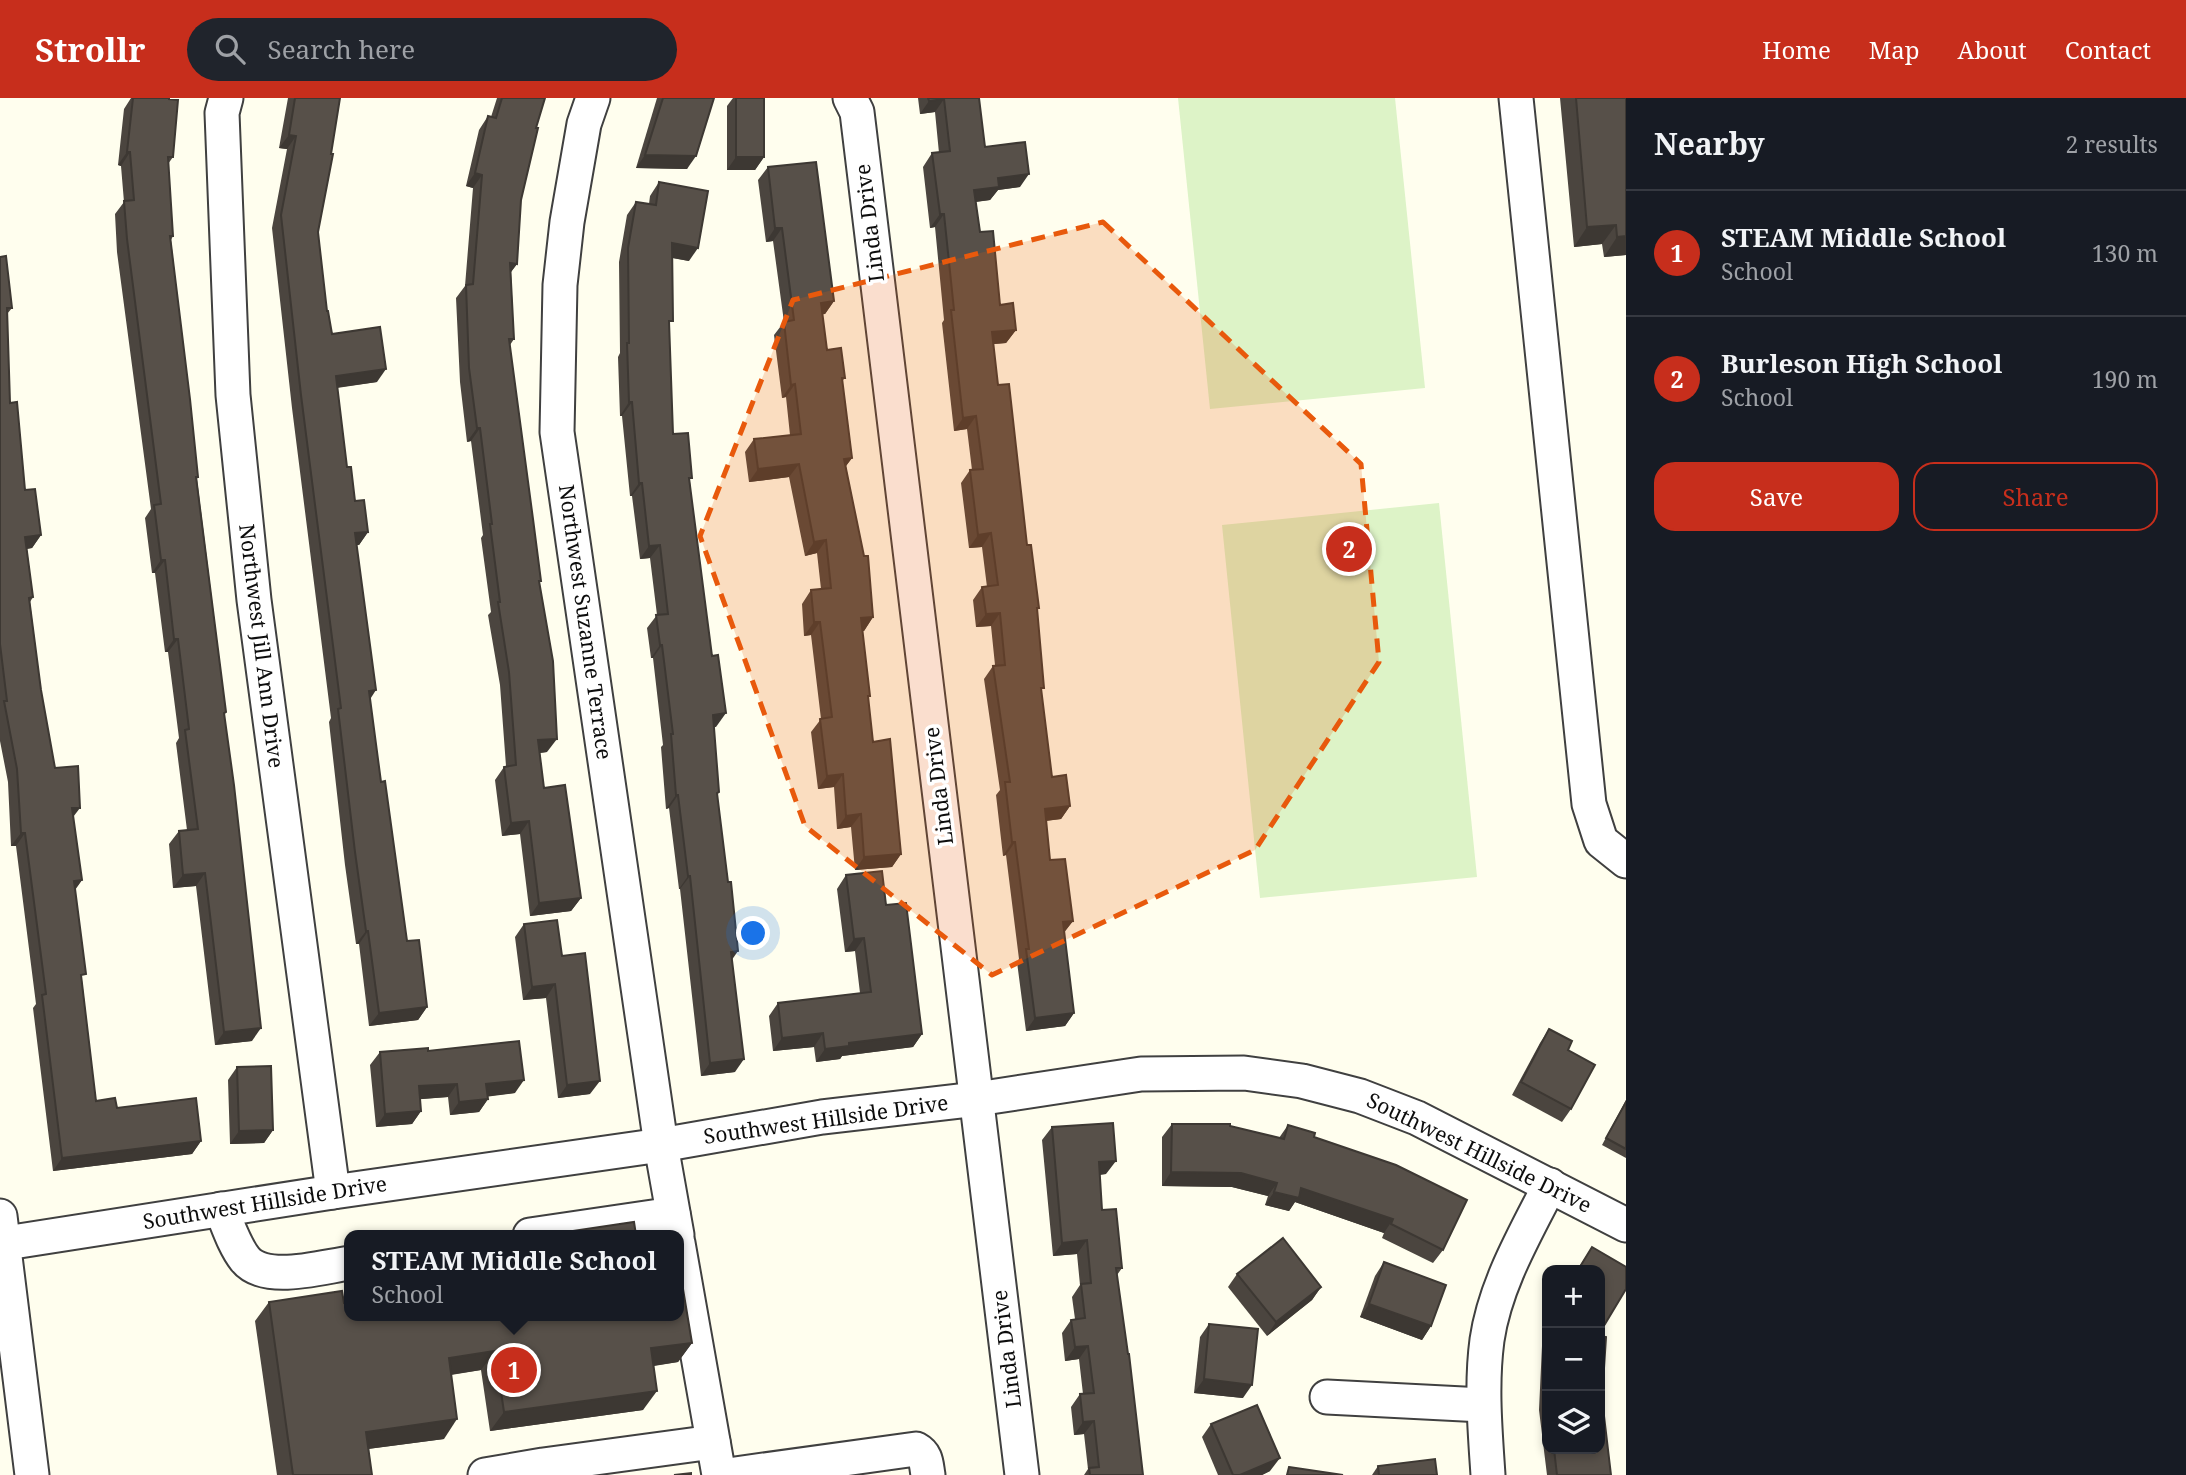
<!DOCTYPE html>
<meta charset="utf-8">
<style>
body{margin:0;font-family:"Noto Serif",serif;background:#20242c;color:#f1f3f6}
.controls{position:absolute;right:21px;bottom:21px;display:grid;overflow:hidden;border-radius:14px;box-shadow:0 4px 10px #0003}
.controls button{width:63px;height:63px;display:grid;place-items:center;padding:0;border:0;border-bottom:2px solid #363941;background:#171b24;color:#f1f3f6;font:35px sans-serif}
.you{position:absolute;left:754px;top:836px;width:24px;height:24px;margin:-18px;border:5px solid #fff;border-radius:50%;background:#1a73e8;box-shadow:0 0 0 10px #1a73e833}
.badge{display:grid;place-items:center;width:46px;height:46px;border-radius:50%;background:#c72e1c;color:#fff;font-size:23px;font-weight:700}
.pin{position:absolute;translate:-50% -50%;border:4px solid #fff;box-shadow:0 2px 7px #0006}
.popup{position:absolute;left:344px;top:1132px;width:340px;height:91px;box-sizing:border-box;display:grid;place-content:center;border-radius:14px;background:#171b24;filter:drop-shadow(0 2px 5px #0005);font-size:23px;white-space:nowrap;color:#9ea1a6}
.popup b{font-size:26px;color:#f1f3f6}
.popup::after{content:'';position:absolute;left:50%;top:100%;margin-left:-14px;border:14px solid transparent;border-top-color:#171b24}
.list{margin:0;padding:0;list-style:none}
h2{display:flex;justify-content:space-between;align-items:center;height:91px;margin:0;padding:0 28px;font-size:30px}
h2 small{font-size:23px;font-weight:400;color:#9ea1a6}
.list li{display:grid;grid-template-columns:46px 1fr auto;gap:21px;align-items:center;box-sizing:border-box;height:126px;padding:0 28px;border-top:2px solid #363941}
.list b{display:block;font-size:26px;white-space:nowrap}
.list p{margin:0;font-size:23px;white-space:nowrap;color:#9ea1a6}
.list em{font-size:23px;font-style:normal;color:#9ea1a6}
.actions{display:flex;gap:14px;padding:21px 28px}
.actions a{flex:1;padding:16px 0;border:2px solid #c72e1c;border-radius:21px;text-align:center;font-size:24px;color:#c72e1c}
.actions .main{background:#c72e1c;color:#fff}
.icon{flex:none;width:38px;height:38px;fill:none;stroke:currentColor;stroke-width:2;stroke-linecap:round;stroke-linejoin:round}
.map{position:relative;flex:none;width:1626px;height:1377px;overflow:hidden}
header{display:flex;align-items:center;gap:42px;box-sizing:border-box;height:98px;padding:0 35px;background:#c72e1c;color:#fff}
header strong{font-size:33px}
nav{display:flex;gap:38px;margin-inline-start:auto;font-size:24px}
.search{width:490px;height:63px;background:#20242c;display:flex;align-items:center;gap:18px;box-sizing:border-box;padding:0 24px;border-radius:38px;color:#9ea1a6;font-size:26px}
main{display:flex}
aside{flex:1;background:#171b24}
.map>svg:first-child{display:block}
</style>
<header>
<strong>Strollr</strong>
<div class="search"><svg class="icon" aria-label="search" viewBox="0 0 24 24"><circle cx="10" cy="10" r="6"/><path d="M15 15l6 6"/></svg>Search here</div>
<nav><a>Home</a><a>Map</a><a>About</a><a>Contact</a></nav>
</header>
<main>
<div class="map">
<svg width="1626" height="1377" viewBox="0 0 1626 1377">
<rect width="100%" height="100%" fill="#fffeee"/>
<!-- pitch -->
<g fill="#ddf3c7">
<polygon points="1178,0 1395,0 1425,290 1210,311"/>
<polygon points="1439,405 1477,779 1260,800 1222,427"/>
</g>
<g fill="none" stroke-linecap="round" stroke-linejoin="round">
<!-- minor casing -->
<g stroke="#404040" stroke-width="37">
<g id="minor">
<polyline points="226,0 222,15 233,297 254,502 333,1094"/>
<polyline points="593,0 584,26 567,124 560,187 557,334 661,1047 677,1137"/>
<polyline points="850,0 857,14 1022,1377"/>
<polyline points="1516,0 1589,706 1601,743 1626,763"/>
<path d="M 221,1111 C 228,1127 234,1147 245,1161 C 265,1186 321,1169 350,1165"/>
<polyline points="0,1118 32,1377"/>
<polyline points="530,1137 673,1116"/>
<polyline points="678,1145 719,1377"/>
<polyline points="0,1146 333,1094 661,1047 822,1019 977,1001 1141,976 1244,975 1302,983 1360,998 1417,1020 1626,1127"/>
<polyline points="1327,1299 1483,1307"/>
<polyline points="485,1377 543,1367 713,1344"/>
<path d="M 728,1377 L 916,1351 C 927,1357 926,1366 928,1377"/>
<path d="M 1488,1377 C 1485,1332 1481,1287 1487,1242 C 1495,1187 1525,1136 1550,1087"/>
</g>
</g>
<!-- minor -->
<use href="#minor" stroke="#fff" stroke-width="33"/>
</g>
<!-- wall -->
<g fill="#4b453f">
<polygon points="131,0 169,0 173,59 168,66 173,138 171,142 198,379 197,381 226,614 224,617 252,943 215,947 196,788 173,790 169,746 179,733 187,732 176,645 179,640 168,554 165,554 155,475 152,475 145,420 151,411 117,154 115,116 124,104 121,68 118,67 124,11"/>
<polygon points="288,0 340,0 318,134 327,213 332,236 377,284 337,290 347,369 355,403 368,434 359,447 356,447 370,601 381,684 407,843 427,909 418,922 369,928 359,846 356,846 345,767 329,624 331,620 292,310 272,130 287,51 279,50"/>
<polygon points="497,0 545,0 536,30 521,102 517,166 511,174 514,241 510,247 539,485 547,654 540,655 544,690 581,800 571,813 530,818 520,736 502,738 495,682 504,669 506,668 500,587 488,517 491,514 481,440 483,437 471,343 467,344 460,284 456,200 465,188 473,90 466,88 479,32 488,18 491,19"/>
<polygon points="657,0 714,0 687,71 636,70"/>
<polygon points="733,0 764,0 764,59 755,72 727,72 727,8"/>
<polygon points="918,0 979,0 985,49 1020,89 998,92 990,102 976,104 980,134 1000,207 1016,232 1006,245 993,246 998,287 1039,510 1037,513 1041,594 1052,679 1070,708 1061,721 1046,723 1050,762 1073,823 1064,834 1074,915 1065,928 1026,933 1017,864 1019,861 1006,757 1003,758 996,697 1000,692 984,581 993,568 995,567 991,528 976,529 973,502 982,489 987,489 982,449 969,450 961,385 970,372 972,372 967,331 954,333 942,225 944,222 935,129 930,130 923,69 932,55 939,55 935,14 920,16"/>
<polygon points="1560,0 1626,0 1626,157 1604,159 1602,146 1574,149"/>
<polygon points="768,69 834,203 825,216 822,216 827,252 845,280 842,283 852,360 846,368 873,519 864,533 862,533 868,601 873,644 901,756 892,769 855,772 851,729 837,731 834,689 818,691 811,634 821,621 811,537 804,538 802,506 811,492 821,491 817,455 805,458 789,379 749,384 745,354 754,341 790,337 786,299 782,300 774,237 784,224 773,143 766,144 758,82"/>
<polygon points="659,84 689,163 672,160 669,228 673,336 690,384 716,629 714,629 719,694 717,697 732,861 735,974 701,978 680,791 679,791 669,710 666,711 661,649 663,647 653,560 651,560 647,530 657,517 650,460 640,461 632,398 630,398 622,318 620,318 618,259 620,255 619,164 627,117 636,104 649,106 650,98"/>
<polygon points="0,159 12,210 7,216 10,305 25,392 41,437 32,450 27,451 33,499 30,504 41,592 55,670 73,719 82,782 75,791 82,882 96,1003 117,1010 201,1043 192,1056 53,1073 33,910 36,906 16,748 11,748 8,684 0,643"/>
<polygon points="846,777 886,807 922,936 913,949 842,958 840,961 816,964 814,949 773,953 769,918 778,905 860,895 855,853 845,854 837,791"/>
<polygon points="524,826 562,858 590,996 558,1000 546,900 523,902 515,839"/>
<polygon points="1549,931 1568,952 1571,1011 1562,1024 1512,997 1540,945"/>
<polygon points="428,953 515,995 488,998 488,1001 479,1014 450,1017 448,999 420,1001 421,1013 412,1026 376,1029 370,967 380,954"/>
<polygon points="237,969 273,1032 264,1045 230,1046 228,982"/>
<polygon points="1626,1002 1626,1060 1602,1047"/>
<polygon points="1172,1026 1230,1028 1279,1040 1288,1027 1314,1039 1443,1152 1433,1165 1382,1140 1384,1135 1295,1104 1289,1113 1265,1107 1268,1098 1232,1089 1162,1088 1162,1039"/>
<polygon points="1052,1029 1106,1076 1100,1077 1102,1112 1122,1170 1117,1177 1143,1377 1084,1377 1088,1371 1084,1336 1074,1337 1071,1309 1080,1296 1083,1296 1079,1261 1065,1263 1062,1235 1071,1222 1075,1221 1072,1199 1080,1187 1077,1156 1053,1158 1042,1042"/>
<polygon points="1592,1149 1626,1169 1626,1191 1600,1234 1600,1172 1577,1172"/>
<polygon points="1384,1164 1431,1228 1422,1242 1360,1219 1375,1178"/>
<polygon points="1237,1176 1321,1189 1312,1202 1267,1238 1228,1189"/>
<polygon points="269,1204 344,1205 692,1245 678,1264 654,1268 643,1312 490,1333 481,1272 451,1277 444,1341 368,1351 372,1377 277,1377 255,1223"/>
<polygon points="1209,1226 1243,1300 1194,1295 1200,1239"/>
<polygon points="1547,1241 1547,1351 1600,1351 1602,1301 1611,1377 1547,1377 1539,1312 1542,1248"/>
<polygon points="1211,1326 1270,1373 1262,1377 1218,1377 1202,1339"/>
<polygon points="1378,1368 1437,1377 1372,1377"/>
</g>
<!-- shaded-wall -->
<g fill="#3d3833">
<polygon points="944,1 935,14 920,16 929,3"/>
<polygon points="289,37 296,38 287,51 279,50"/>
<polygon points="127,54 130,54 121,68 118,67"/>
<polygon points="645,57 696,58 687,71 636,70"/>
<polygon points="736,59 764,59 755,72 727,72"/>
<polygon points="475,75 482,77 473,90 466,88"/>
<polygon points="1029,76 1020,89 998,92 990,102 965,105 974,92 998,80"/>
<polygon points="940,116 944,116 935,129 930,130"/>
<polygon points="1616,127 1602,146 1574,149 1587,129"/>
<polygon points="775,130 782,130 773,143 766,144"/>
<polygon points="1626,138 1626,157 1604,159 1617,139"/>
<polygon points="672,145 698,150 689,163 663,158"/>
<polygon points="510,165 517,166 507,179"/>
<polygon points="834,203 825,216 812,218 821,205"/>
<polygon points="1016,232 1006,245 983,247 992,234"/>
<polygon points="386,271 377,284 326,291 336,278"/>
<polygon points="795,286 786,299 782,300 791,287"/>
<polygon points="629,304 632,304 622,318 620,318"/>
<polygon points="976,318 967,331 954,333 963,320"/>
<polygon points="477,330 480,330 471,343 467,344"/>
<polygon points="852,360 842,373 844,361"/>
<polygon points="799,366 789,379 749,384 758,371"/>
<polygon points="639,385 642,385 632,398 630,398"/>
<polygon points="368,434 359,447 345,448 355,435"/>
<polygon points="991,435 982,449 969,450 978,437"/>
<polygon points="41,437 32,450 16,452 25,439"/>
<polygon points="826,442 817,455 805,458 814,444"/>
<polygon points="660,447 650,460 640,461 649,448"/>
<polygon points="161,462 165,462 155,475 152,475"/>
<polygon points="1000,515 991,528 976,529 986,516"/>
<polygon points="873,519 864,533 851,534 861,520"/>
<polygon points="814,524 820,524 811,537 804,538"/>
<polygon points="174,541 178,541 168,554 165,554"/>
<polygon points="660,547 662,547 653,560 651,560"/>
<polygon points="376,592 367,606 369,593"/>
<polygon points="726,615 716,629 704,630 713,617"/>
<polygon points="557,641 547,654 529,656 538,642"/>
<polygon points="843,676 834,689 818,691 827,678"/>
<polygon points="676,697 678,697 669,710 666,711"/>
<polygon points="1070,708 1061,721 1035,724 1045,711"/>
<polygon points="72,710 80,710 70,723"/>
<polygon points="861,716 851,729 837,731 846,718"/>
<polygon points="529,723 520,736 502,738 511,725"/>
<polygon points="21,735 25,735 16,748 11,748"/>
<polygon points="1012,744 1015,744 1006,757 1003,758"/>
<polygon points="901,756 892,769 855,772 864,759"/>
<polygon points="205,775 196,788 173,790 183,777"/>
<polygon points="688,778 690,778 680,791 679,791"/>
<polygon points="82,782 73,795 74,783"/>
<polygon points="581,800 571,813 530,818 539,805"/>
<polygon points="1073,823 1063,836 1063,824"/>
<polygon points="366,833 368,833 359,846 356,846"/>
<polygon points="864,840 855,853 845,854 854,841"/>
<polygon points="738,853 729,866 731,854"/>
<polygon points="555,886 546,900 523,902 532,889"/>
<polygon points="427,909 418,922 369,928 379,915"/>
<polygon points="1074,915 1065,928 1026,933 1035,920"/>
<polygon points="261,930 252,943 215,947 224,934"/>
<polygon points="823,935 814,949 773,953 782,940"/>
<polygon points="922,936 913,949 842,958 840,961 816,964 825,951 849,945"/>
<polygon points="744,961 735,974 701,978 710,965"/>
<polygon points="524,982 515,995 477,1000 486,986"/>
<polygon points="600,983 590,996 558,1000 567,987"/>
<polygon points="457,986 448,999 410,1002 419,988"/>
<polygon points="488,1001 479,1014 450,1017 459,1004"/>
<polygon points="421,1013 412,1026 376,1029 385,1016"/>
<polygon points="273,1032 264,1045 230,1046 239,1033"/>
<polygon points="201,1043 192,1056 53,1073 62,1060"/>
<polygon points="1116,1063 1106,1076 1090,1077 1099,1064"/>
<polygon points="1171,1074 1241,1075 1277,1085 1268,1098 1232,1089 1162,1088"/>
<polygon points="1301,1090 1393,1121 1384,1135 1295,1104 1289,1113 1265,1107 1274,1094"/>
<polygon points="1087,1142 1077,1156 1053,1158 1062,1145"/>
<polygon points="1321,1189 1312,1202 1267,1238 1276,1224"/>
<polygon points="1369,1206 1431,1228 1422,1242 1360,1219"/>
<polygon points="692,1245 678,1264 638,1270 651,1250"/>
<polygon points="1088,1248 1079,1261 1065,1263 1075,1249"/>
<polygon points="495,1253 481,1272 435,1279 449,1260"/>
<polygon points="1204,1281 1252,1287 1243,1300 1194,1295"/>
<polygon points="657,1293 643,1312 490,1333 504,1314"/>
<polygon points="457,1321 444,1341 352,1353 366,1334"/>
<polygon points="1094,1323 1084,1336 1074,1337 1083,1324"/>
<polygon points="1280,1360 1270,1373 1262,1377 1240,1377"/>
</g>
<!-- building -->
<g fill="#575049" stroke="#3d3833" stroke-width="2">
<polygon points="133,0 169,0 169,1 178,2 173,59 168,59 173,138 170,138 190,301 198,379 196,379 226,614 224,615 234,687 261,930 224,934 205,775 183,777 179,733 198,731 185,632 189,631 178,541 174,541 165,462 161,462 154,407 161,406 127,141 124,103 134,102 130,54 127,54"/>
<polygon points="295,0 340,0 331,56 333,56 318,134 327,213 328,213 332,236 380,229 386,271 336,278 347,369 351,369 355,403 364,402 368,434 355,435 376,592 369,593 381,684 385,683 407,843 419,842 427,909 379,915 368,833 366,833 355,754 338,611 341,610 301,297 281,117 296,38 289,37"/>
<polygon points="502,0 545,0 536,30 538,30 521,102 517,166 510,165 514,241 509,241 533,421 541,483 539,483 553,563 557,641 538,642 544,690 565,687 581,800 539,805 529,723 511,725 504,669 516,667 509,574 498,504 500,504 490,426 492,426 480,330 477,330 469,270 466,187 473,186 482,77 475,75 488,18 496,20"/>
<polygon points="663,0 714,0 696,58 645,57"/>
<rect x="736" y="0" width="28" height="59"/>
<polygon points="928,0 979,0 985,49 1025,44 1029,76 998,80 999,89 974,92 980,134 993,133 1000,207 1013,205 1016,232 992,234 998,287 1009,286 1027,447 1031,447 1039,510 1037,510 1044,590 1041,590 1052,679 1066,677 1070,708 1045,711 1050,762 1065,761 1073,823 1063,824 1074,915 1035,920 1026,851 1029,851 1015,744 1012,744 1005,684 1010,684 993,568 1005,567 1000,515 986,516 982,489 998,487 991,435 978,437 970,372 983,371 976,318 963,320 951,212 954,212 944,116 940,116 932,55 950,53 944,1 929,3"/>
<polygon points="1576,0 1626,0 1626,138 1617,139 1616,127 1587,129"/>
<polygon points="816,64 834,203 821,205 827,252 841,250 845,280 842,280 852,360 844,361 864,458 868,458 873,519 861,520 870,598 868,598 873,644 890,641 901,756 864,759 861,716 846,718 843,676 827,678 820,621 832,619 820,524 814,524 811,492 831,490 826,442 814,444 799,366 758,371 754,341 801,336 795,286 791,287 784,224 794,222 782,130 775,130 768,69"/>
<polygon points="659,84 708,93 698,150 672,145 673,223 669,223 673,336 688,335 692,380 689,380 712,558 718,557 726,615 713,617 719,694 717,695 728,784 731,784 738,853 731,854 744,961 710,965 690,778 688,778 678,697 676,697 671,636 673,636 662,547 660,547 656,517 668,516 660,447 649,448 642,385 639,385 632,304 629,304 627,245 629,245 628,150 636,104 656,107"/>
<polygon points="6,158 12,210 7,210 10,305 17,304 25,392 35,391 41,437 25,439 33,499 29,500 41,592 55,670 78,668 80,710 72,710 82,782 74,783 86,876 81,877 96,1003 115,1000 117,1010 196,1000 201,1043 62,1060 42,897 46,896 25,735 21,735 17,671 4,603 7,603 0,546 0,159"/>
<polygon points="882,773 886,807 906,805 922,936 849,945 849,948 825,951 823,935 782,940 778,905 871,894 864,840 854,841 846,777"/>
<polygon points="557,822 562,858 585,855 600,983 567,987 555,886 532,889 524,826"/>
<polygon points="1549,931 1572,943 1568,952 1595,967 1571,1011 1521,984"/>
<polygon points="519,943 524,982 486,986 488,1001 459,1004 457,986 419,988 421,1013 385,1016 380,954 428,950 428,953"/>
<polygon points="271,968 273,1032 239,1033 237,969"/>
<polygon points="1626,1004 1626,1051 1606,1040"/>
<polygon points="1113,1025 1116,1063 1099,1064 1102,1112 1116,1111 1122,1170 1116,1170 1128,1256 1129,1256 1143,1377 1090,1377 1089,1370 1099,1369 1094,1323 1083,1324 1080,1296 1094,1295 1088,1248 1075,1249 1071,1222 1085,1220 1081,1186 1091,1185 1087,1142 1062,1145 1052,1029"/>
<polygon points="1172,1026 1230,1026 1230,1028 1284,1041 1288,1027 1315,1035 1314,1039 1396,1067 1467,1102 1443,1152 1391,1126 1393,1121 1301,1090 1299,1100 1274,1094 1277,1085 1241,1075 1171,1074"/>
<polygon points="634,1124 636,1137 552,1137 552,1136"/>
<polygon points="1283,1140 1321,1189 1276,1224 1237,1176"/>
<polygon points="1592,1149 1626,1169 1626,1191 1605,1226 1600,1222 1600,1172 1578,1172"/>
<polygon points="678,1161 692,1245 651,1250 657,1293 504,1314 495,1253 449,1260 457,1321 366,1334 372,1377 293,1377 269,1204 342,1193 344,1205 349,1205 349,1218 678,1218"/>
<polygon points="1384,1164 1446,1187 1431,1228 1369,1206"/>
<polygon points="1209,1226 1258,1231 1252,1287 1204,1281"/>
<polygon points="1600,1238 1606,1239 1602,1301 1611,1377 1557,1377 1554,1351 1600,1351"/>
<polygon points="1257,1307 1280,1360 1240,1377 1233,1377 1211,1326"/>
<polygon points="1435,1361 1437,1377 1379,1377 1378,1368"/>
<polygon points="1289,1369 1343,1377 1287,1377"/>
<polygon points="691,1375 691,1377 674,1377"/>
</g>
<!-- marked area -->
<path fill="#e8590c" fill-opacity="0.2" stroke="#e8590c" stroke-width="5" stroke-dasharray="14 9" stroke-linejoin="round" d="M 1103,124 L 1361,366 L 1379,564 L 1255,752 L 992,877 L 805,728 L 700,438 L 793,202 Z"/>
<g text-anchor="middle" stroke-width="7" stroke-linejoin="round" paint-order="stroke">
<!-- street labels -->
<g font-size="21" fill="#0d0d0d" stroke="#fff">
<text transform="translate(870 125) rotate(-97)" y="7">Linda Drive</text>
<text transform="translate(585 524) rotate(82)" y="7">Northwest Suzanne Terrace</text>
<text transform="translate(261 548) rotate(83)" y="7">Northwest Jill Ann Drive</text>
<text transform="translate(939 688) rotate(-97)" y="7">Linda Drive</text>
<text transform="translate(826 1022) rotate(-8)" y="7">Southwest Hillside Drive</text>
<text transform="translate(1479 1055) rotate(26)" y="7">Southwest Hillside Drive</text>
<text transform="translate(265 1105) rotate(-9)" y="7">Southwest Hillside Drive</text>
<text transform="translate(1007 1251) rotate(-97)" y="7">Linda Drive</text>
</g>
</g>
</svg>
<div class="controls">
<button>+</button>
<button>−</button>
<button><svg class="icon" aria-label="layers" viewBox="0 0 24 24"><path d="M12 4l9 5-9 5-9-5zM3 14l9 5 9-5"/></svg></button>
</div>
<div class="you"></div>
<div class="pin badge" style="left:514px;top:1272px">1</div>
<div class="popup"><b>STEAM Middle School</b>School</div>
<div class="pin badge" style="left:1349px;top:451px">2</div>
</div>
<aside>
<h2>Nearby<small>2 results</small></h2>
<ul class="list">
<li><span class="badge">1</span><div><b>STEAM Middle School</b><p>School</p></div><em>130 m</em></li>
<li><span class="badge">2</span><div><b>Burleson High School</b><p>School</p></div><em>190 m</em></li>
</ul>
<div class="actions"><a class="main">Save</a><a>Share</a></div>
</aside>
</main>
